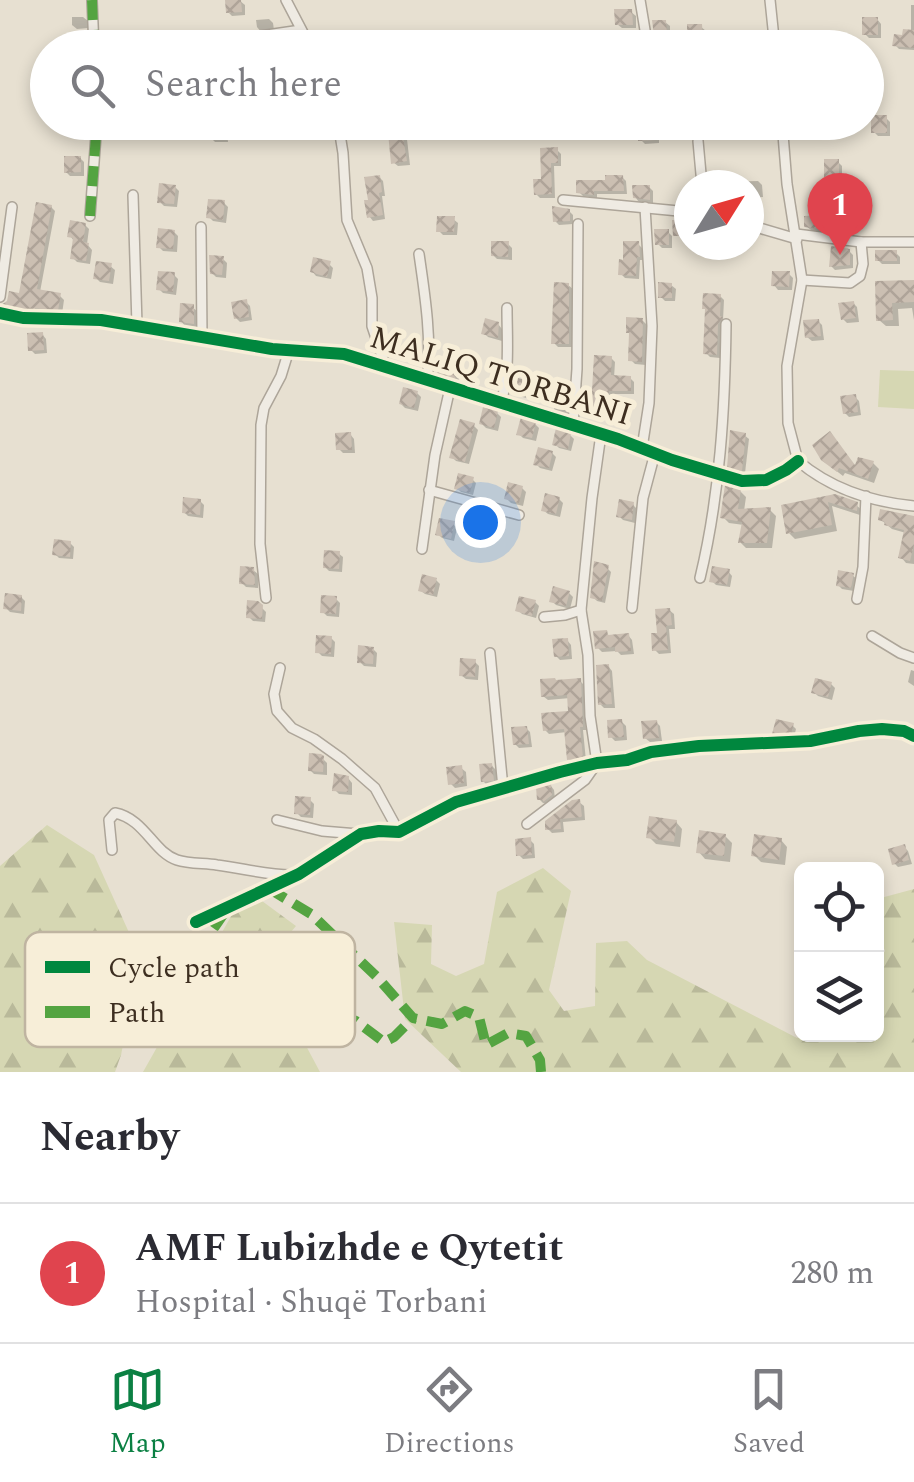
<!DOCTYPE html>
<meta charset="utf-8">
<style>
body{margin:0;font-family:Spectral,serif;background:#f7f7f7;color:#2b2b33}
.controls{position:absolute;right:30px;bottom:30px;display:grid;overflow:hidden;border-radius:15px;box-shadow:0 5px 15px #0003}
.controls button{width:90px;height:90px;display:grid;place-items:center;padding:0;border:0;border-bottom:2px solid #e1e1e2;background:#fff;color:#2b2b33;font:50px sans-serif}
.compass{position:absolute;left:674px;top:170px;width:90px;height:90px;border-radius:50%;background:#fff;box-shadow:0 5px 15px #0003;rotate:53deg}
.you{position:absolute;left:480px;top:522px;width:35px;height:35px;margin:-25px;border:8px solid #fff;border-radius:50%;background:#1a73e8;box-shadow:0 0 0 15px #1a73e833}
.badge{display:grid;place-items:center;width:65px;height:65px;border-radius:50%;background:#0b8043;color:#fff;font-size:32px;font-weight:700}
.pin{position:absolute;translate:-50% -82px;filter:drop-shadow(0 2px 5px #0008)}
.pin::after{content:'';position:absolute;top:52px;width:35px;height:30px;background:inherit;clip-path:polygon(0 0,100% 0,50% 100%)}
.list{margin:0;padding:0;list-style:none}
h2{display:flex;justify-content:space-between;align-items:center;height:130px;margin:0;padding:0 40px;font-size:42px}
h2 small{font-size:32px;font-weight:400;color:#7c7c81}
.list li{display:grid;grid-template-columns:65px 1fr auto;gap:30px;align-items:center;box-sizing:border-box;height:140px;padding:0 40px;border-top:2px solid #e1e1e2}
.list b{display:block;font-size:38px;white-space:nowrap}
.list p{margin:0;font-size:32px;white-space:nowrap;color:#7c7c81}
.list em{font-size:32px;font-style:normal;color:#7c7c81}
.icon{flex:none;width:55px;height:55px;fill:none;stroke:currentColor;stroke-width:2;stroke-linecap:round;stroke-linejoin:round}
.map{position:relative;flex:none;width:914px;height:1072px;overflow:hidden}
.search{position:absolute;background:#fff;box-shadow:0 5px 15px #0003;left:30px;right:30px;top:30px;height:110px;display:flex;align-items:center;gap:25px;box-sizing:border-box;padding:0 35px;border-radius:55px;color:#7c7c81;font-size:38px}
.sheet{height:270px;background:#fff}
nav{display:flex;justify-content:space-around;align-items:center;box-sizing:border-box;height:140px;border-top:2px solid #e1e1e2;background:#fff;font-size:28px;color:#7c7c81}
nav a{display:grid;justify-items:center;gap:5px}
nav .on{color:#0b8043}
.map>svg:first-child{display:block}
</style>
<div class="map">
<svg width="914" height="1072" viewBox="0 0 914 1072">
<defs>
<pattern id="forest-firs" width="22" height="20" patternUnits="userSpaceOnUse" patternTransform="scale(2.5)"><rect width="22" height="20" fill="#d6d7b3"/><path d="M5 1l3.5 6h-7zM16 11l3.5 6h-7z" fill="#b9b99a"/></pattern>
<pattern id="building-cross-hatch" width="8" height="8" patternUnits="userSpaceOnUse" patternTransform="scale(2.5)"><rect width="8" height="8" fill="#cbbfb2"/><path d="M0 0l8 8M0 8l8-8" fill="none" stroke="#afa499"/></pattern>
</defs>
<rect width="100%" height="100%" fill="#e7e0d1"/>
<!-- forest -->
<g fill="url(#forest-firs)">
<polygon points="47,825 94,855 136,948 124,973 129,1015 121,1055 115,1072 0,1072 0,866"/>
<polygon points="543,868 571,891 549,990 564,1011 595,1006 596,943 627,941 647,960 797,1038 804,1034 876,1034 877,962 885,951 877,931 877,899 914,889 914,1072 461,1072 405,1019 394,922 432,925 431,964 456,976 484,964 497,892"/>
<polygon points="262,901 296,926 238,995 296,1027 320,1072 143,1072 234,911"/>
</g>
<!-- park -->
<polygon fill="#d6d7b3" points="880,370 914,371 914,409 878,407"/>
<!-- shadow -->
<g fill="#0003">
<polygon points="240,1 245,5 245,15 232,16 228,12"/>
<polygon points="911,5 914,5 914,50 899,49 895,45 911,32"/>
<polygon points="631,12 636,16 636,28 622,28 617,24"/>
<polygon points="72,17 83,17 88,21 88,28 77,29 72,25"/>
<polygon points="269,19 273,23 274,30 261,32 257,27 256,20"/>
<polygon points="877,19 881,24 881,38 869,38 865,34"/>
<polygon points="665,22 670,26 670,48 660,48 660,38 656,34"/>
<polygon points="701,27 706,31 706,45 693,45 689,41"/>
<polygon points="80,38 84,42 84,48 76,48 76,39"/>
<polygon points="287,43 291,48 275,48 274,45"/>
<polygon points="886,118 890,122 890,136 878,136 874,132"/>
<polygon points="79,122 94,122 91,139 84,139 80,135"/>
<polygon points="296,122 313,122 314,126 301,127"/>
<polygon points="390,122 405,122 410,165 398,166 393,162"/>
<polygon points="678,122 719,122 719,128 703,127 682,130"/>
<polygon points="773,122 777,127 776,139 762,136 757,132"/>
<polygon points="223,127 227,131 228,142 215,142 211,138"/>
<polygon points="655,127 659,131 659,143 645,144 641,140"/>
<polygon points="557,150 561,154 561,166 554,166 555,198 540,198 536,194"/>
<polygon points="80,158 84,162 84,176 70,176 66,172"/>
<polygon points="838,162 842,166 842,180 830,180 826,176"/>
<polygon points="379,177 383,181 385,196 382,196 385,219 373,221 369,216"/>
<polygon points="622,177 626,181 627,194 597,194 597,198 583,196 579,192"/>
<polygon points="758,181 762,185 763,197 749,198 749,185 720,185 720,182"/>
<polygon points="175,187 179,191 177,207 164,206 160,202"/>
<polygon points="649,187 653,191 653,203 639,202 635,197"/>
<polygon points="683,192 689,192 689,206 683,202"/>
<polygon points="224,203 228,207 226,223 213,221 209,217"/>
<polygon points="51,207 55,211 40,292 60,296 64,300 62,314 39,311 38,313 30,313 8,308 5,305 21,295"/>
<polygon points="569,211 573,215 573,224 559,225 555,221"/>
<polygon points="820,218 825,222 825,232 811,230 806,226"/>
<polygon points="453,219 458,223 457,235 443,235 439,231"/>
<polygon points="85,225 89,229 87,244 92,250 90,264 77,262 73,258 75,242 70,236"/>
<polygon points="174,232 178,236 177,252 163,251 159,247"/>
<polygon points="668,232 672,236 672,248 662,248 658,244"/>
<polygon points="508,244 512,248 512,260 497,259 493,255"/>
<polygon points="638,244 642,248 643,260 640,260 639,279 625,278 621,274 625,262"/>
<polygon points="849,251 853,255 853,268 835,270 831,266"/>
<polygon points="896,253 900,257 900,264 882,264 878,260"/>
<polygon points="223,259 227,263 226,278 216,277 212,273"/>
<polygon points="329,264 333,268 331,279 316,276 312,271"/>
<polygon points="110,266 115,270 113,284 100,282 96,278"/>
<polygon points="789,274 793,278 792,290 778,290 774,285"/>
<polygon points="174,275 178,279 176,295 163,293 159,289"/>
<polygon points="914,282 914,320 912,308 898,309 899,326 886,326 879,320 877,284"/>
<polygon points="568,285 573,289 572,347 558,347 554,343"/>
<polygon points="671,285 676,289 675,301 665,301 661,297"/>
<polygon points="720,296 724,300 723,320 725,322 721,329 720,358 710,357 706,353"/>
<polygon points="246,302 250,306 252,320 240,322 236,318"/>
<polygon points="853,303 857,307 859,322 847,323 843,319"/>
<polygon points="192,307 197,311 197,327 185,326 181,321"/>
<polygon points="642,320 646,324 646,365 635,364 631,360 631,335 628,332"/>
<polygon points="818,321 822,325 824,340 812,341 807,337"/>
<polygon points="498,324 502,329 502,341 488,337 484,333"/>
<polygon points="42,334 46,339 47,353 35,354 31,350"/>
<polygon points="611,358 615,362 614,378 630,378 634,382 634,394 612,394 612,412 597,412 593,407"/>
<polygon points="457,368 461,372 458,382 444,378 440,374"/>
<polygon points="528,383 533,387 530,399 519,396 514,392"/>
<polygon points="417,393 421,397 418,411 405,408 401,404"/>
<polygon points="855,397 859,401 861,415 849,417 845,413"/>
<polygon points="555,401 565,404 570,408 569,416 558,413 554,409"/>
<polygon points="497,413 501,417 498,431 486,428 482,424"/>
<polygon points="535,424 539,428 536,441 523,438 519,434"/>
<polygon points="474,426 478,430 469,464 456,461 452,457"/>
<polygon points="350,434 354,439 355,453 343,453 339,449"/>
<polygon points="570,435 574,439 571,451 559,448 555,444"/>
<polygon points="744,435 749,439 745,473 733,471 729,467"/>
<polygon points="552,453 556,457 552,471 540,468 536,464"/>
<polygon points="873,463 879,469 874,483 845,473 843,476 830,466 857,468"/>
<polygon points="472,479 476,483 473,495 461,492 457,488"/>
<polygon points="522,488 526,492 523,506 511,503 507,499"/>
<polygon points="740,491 746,497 744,511 770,510 776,516 772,548 746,548 740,542 744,525 729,523 723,517"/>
<polygon points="835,496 856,505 863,511 863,516 832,506 837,531 795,539 789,533"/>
<polygon points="559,499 563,503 560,517 548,514 543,510"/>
<polygon points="200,501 204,505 203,518 188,516 184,512"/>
<polygon points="633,505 637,509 635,523 623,520 619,516"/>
<polygon points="880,519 914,519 914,564 906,563 901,557 906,533 892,529"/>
<polygon points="453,524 457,528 454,541 442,538 438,534"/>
<polygon points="70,543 74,547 73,559 59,558 55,554"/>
<polygon points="338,553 343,557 342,572 329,571 325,567"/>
<polygon points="607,568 611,572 605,603 597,601 593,597"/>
<polygon points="253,570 258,574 258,588 246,587 242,583"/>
<polygon points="728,571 732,576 730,587 716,585 712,581"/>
<polygon points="852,575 857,579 854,591 842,589 838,585"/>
<polygon points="436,580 440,584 437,597 425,594 420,590"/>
<polygon points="569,593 573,597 570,609 556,605 552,601"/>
<polygon points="21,597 25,601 24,614 10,612 6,608"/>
<polygon points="336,599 340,603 339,617 327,616 323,612"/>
<polygon points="535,602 539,606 536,618 522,614 518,610"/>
<polygon points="257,603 266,612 265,622 253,621 249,617"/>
<polygon points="669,610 674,614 675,629 669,629 671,653 659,654 655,650"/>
<polygon points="606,633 611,637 628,635 632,640 634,654 621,655 617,651 602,652 598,648"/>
<polygon points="331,638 335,642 334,657 322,656 318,652"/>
<polygon points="567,640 571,645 572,659 560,660 556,656"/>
<polygon points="373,649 377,653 376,667 364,666 360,662"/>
<polygon points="475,662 479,666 478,680 466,679 461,675"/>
<polygon points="608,666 612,671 615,708 604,708 600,704"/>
<polygon points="911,670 914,671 914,686 908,682"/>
<polygon points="580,681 584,685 586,730 583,730 586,761 573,763 569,759 567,732 549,734 545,730 571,713 570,698 548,700 543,696"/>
<polygon points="831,684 835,688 832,700 818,696 814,692"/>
<polygon points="621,721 626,726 627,740 615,741 611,737"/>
<polygon points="656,722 660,726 662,741 650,742 645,738"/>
<polygon points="792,725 796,729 794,737 779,737 775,733"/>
<polygon points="526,728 530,732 532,747 519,748 515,744"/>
<polygon points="320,756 327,763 327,775 314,774 310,770"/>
<polygon points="492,766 496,770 497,785 487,785 483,781"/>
<polygon points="461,768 466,772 467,786 455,788 450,783"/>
<polygon points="348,778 352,783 352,795 339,794 335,790"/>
<polygon points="551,786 554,790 555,799 549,804 543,803 539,799"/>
<polygon points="310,800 314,804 313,818 301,817 297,813"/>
<polygon points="579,802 584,806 585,820 563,822 564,832 552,833 548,829"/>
<polygon points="676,822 682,829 680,847 656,844 649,837"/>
<polygon points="725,836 732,843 730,862 705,859 699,852"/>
<polygon points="530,840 534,844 535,858 523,859 519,855"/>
<polygon points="781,840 787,847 785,865 761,862 754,855"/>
<polygon points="904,847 908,851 912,864 898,867 894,863"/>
</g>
<!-- building -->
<g fill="url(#building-cross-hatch)">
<polygon points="225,0 241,0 242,12 226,13"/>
<polygon points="614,9 632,9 633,25 615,25"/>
<rect x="862" y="17" width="16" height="18"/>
<polygon points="652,20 666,20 667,35 654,36"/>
<polygon points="687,24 702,24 703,42 687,42"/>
<polygon points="903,29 914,30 914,48 892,46 894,34 902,35"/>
<rect x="871" y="115" width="16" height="18"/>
<polygon points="387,122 403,122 405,131 402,131 407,161 391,164"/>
<polygon points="757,122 774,122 772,136 755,133"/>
<polygon points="224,125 225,138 208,139 208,126"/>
<polygon points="638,125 656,125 656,140 638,141"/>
<polygon points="558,147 558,163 551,163 552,194 534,195 533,179 541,179 540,148"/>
<polygon points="64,156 81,156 81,172 64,173"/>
<rect x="824" y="159" width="15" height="18"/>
<polygon points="380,175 382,192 379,193 383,215 367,218 364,200 368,200 364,177"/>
<polygon points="605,175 623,175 624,191 594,191 594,195 576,193 576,180 605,180"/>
<polygon points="159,183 176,185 174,204 157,203"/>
<polygon points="632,185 650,185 650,200 633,198"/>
<polygon points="208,199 225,200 223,220 206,218"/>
<polygon points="36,202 52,205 37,289 61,293 58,311 35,308 35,310 24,310 1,305 7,301 9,291 19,293"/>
<polygon points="552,206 570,209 570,221 553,222"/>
<polygon points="821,215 822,229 804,227 804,216"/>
<polygon points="437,216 455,216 454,232 436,232"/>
<polygon points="70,220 86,223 83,242 89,243 86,261 70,259 73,238 67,237"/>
<polygon points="672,220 689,220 689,236 673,236"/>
<polygon points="158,228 175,230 173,249 156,248"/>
<polygon points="654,229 669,229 669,245 655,245"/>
<polygon points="491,241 509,241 508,257 491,256"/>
<polygon points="623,241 639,241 640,257 637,257 636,276 618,275 619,259 623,260"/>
<polygon points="831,246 850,249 850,265 829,267"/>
<rect x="875" y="250" width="22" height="11"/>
<polygon points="209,255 224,256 222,275 210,274"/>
<polygon points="313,257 331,261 327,277 310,272"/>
<polygon points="96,261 112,263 109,281 93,279"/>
<polygon points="158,271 175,272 173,292 156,290"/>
<polygon points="772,271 790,271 789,287 771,286"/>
<polygon points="914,280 914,302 892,303 893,320 876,321 875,281"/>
<polygon points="554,282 569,283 569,344 551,344"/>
<polygon points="658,282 672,283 672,298 658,298"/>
<polygon points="703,293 721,294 720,316 723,317 718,324 717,355 703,354 705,309 702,309"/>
<polygon points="247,299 249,317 234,319 231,302"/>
<polygon points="854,301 856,318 841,320 838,303"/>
<polygon points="180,303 194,304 194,324 179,322"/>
<polygon points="626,317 643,318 642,362 628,361 629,333 626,333"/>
<polygon points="485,318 499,322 498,338 481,334"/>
<polygon points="819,319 821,336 805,338 803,320"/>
<polygon points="43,332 44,350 28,351 27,333"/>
<polygon points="594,355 612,356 611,375 631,376 631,391 609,391 608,409 591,408"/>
<polygon points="441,361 458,366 455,380 437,374"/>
<polygon points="514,377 530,381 526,396 512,393"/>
<polygon points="403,387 418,391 414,408 399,404"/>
<polygon points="856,394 858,412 843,414 840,396"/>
<polygon points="483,407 498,411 494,428 479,424"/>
<polygon points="521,417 536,422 532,438 516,435"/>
<polygon points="460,419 475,423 465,462 449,458"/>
<polygon points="556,428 571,433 568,449 552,445"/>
<polygon points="730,430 746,433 742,471 727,468"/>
<polygon points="830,431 855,465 858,457 874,461 868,479 839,468 837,472 821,460 812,445"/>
<polygon points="351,432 352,450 336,450 335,433"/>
<polygon points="538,447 553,451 549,468 533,465"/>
<polygon points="458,473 474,477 470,493 454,489"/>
<polygon points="508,482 523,486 519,503 504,499"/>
<polygon points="725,485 741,489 738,509 771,507 767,543 738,543 742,522 720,518"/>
<polygon points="545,493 560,497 556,514 541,511"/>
<polygon points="835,494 858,502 857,511 828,502 832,525 786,534 781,505"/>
<polygon points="183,497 201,499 200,515 182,513"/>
<polygon points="619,499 634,502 632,520 616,517"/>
<polygon points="880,509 914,516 914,544 910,561 898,558 904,530 884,525 885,522 878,520"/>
<polygon points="439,518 455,521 451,539 435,535"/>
<polygon points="54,539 71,541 70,557 52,555"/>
<polygon points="324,550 340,551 339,569 323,568"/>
<polygon points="594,561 609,565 602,601 590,598"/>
<polygon points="240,566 254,567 255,585 239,584"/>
<polygon points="712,566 730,569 727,585 709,582"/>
<polygon points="838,570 854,573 851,588 836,586"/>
<polygon points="422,574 437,578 433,595 418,591"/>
<polygon points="553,586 570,591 566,606 549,602"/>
<polygon points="5,593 22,595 21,611 3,609"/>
<polygon points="321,595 337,596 336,614 320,613"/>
<polygon points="519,596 536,600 532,616 515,611"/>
<polygon points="247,600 258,601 263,605 262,619 246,618"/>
<polygon points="670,608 672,625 666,626 668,650 652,651 651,633 657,633 655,609"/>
<polygon points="607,630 608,635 629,633 631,651 615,652 615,647 595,649 593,631"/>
<polygon points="316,635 332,636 331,654 315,653"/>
<polygon points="568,638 569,656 554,657 552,639"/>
<polygon points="358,645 374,647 373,664 357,663"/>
<polygon points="460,658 476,659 475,677 459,676"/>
<polygon points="609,664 612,704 598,705 596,665"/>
<polygon points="555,678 556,680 581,678 583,727 580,727 583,758 567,760 564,729 543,731 541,713 568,711 567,695 541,697 540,679"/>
<polygon points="815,678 832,682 828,697 811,693"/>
<polygon points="622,719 624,737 608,738 607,720"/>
<polygon points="776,719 794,723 791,734 772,734"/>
<polygon points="657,720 659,738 643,739 641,721"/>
<polygon points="527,726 529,744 513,745 511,727"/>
<polygon points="309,753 321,754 324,756 323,772 308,771"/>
<polygon points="492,763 494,781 481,782 479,764"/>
<polygon points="462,765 464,783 448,785 446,767"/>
<polygon points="334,773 349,776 348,792 332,791"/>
<polygon points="551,783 552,795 543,802 543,800 537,800 536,787"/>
<polygon points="295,796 311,797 310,815 294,814"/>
<polygon points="580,799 582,817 560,819 561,829 545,830 545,821 572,800"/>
<polygon points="649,816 677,820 674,842 646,838"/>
<polygon points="699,830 726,834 724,856 696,853"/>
<polygon points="754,834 782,838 779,860 751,856"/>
<polygon points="531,837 532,855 516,856 515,839"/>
<polygon points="905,844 909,860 892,865 888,849"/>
</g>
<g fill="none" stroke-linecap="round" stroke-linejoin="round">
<!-- minor casing -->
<g stroke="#ada599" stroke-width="12">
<g id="minor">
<polyline points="92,0 94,48"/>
<polyline points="286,0 311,48"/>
<polyline points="640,0 648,48"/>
<polyline points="770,0 775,48"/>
<polyline points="220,48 226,41 301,30"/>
<polyline points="338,122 343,153 347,220 367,268 372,298 372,326 386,368"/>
<polyline points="782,122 787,184 802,280 787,366 788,423 798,461"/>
<polyline points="698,141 702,185"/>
<polyline points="133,195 137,325"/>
<polyline points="563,200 689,212"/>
<polyline points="90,216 97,122"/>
<polyline points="749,225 797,239"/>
<polyline points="201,227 202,337"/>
<polyline points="796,234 861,242 914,242"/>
<path d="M 419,254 C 425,295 432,340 427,381"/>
<polyline points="802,280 850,283 860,276 863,264 861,242"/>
<polyline points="0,297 12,207"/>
<polyline points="0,313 23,318 101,320 272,349 344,354 618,439 672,460 742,481 766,480 786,470 798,461"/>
<path d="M 501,403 C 510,372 507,340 507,308"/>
<polyline points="573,425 577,369 578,224"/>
<polyline points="642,448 649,403 652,326 645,207"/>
<path d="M 798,461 C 830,488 872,502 914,506"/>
<polyline points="429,490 519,515"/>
<polyline points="422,549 435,455 450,388"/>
<path d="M 700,578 C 720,495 725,409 726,324"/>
<polyline points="266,598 260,544 261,425 264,408 281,376 289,350"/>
<polyline points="857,599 863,567 866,496"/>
<polyline points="632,608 643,498 655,453"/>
<polyline points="544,617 565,615 581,610"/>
<polyline points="872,636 900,653 914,658"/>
<polyline points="490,653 503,788"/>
<polyline points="280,668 274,694 277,711 292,728 314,739 342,759 375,788 399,832"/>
<polyline points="277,820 322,831 358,834"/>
<polyline points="527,824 585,780 597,763 590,716 588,655 581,610 592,498 601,434"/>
<path d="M 112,850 L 109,820 L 115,813 C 145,819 153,852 177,860 C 189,864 205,863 217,865 C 243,868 269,876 295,875"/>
<polyline points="196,922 299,874 361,834 379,831 399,832 456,802 560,772 597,763 627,760 651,752 699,746 810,741 859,731 882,729 904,731 914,736"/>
</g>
</g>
<!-- minor -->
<use href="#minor" stroke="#efebe3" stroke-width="9"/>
<!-- quiet -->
<g stroke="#54a441" stroke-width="10" stroke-dasharray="20 10" stroke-linecap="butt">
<polyline points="92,0 94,48"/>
<polyline points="90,216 97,122"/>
<polyline points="268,888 311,914 377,977 413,1018 442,1024 465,1011 479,1017 486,1045 508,1033 526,1036 540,1060 541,1072"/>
<polyline points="225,912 176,983 186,998 200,999 255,975 356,1021 384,1042 394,1037 413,1018"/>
</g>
<!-- cycleway casing -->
<g stroke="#f7eed8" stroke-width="19">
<g id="cycleway">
<polyline points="0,313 23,318 101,320 272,349 344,354 618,439 672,460 742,481 766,480 786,470 798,461"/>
<polyline points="196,922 299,874 361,834 379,831 399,832 456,802 560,772 597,763 627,760 651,752 699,746 810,741 859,731 882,729 904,731 914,736"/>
</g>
</g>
<!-- cycleway -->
<use href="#cycleway" stroke="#00873e" stroke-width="12"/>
</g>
<g text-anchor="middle" stroke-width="10" stroke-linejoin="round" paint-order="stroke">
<!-- street labels -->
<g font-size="32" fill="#3d2e20" stroke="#f7eed8">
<text transform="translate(501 375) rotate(17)" y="11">MALIQ TORBANI</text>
</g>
</g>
<!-- legend -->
<rect x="25" y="932" width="330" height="115" rx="15" fill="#f7eed8" stroke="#bfb4a1" stroke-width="2.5"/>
<rect x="45" y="961" width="45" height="12" fill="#00873e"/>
<rect x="45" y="1006" width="45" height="12" fill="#54a441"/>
<g font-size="28" fill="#3d2e20">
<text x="108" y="977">Cycle path</text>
<text x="108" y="1022">Path</text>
</g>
</svg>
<div class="controls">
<button><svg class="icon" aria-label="locate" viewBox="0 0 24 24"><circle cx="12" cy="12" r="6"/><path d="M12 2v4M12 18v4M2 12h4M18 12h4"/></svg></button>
<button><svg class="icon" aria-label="layers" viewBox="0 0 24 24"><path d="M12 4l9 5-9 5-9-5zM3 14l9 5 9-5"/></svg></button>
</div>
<svg class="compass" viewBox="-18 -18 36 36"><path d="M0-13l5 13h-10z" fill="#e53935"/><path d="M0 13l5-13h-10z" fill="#7c7c81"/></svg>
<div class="you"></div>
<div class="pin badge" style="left:840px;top:255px;background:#e0444e">1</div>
<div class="search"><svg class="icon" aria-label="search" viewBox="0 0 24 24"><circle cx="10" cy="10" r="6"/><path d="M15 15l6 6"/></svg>Search here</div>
</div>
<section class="sheet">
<h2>Nearby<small></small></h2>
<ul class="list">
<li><span class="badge" style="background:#e0444e">1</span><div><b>AMF Lubizhde e Qytetit</b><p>Hospital · Shuqë Torbani</p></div><em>280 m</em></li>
</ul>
</section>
<nav>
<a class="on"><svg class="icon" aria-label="map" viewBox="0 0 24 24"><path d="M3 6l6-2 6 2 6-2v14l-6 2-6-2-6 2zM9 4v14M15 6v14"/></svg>Map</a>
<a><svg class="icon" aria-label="directions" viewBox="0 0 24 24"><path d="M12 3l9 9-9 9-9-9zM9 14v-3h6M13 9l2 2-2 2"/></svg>Directions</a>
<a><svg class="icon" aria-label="saved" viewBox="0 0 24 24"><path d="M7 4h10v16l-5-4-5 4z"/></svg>Saved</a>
</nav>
